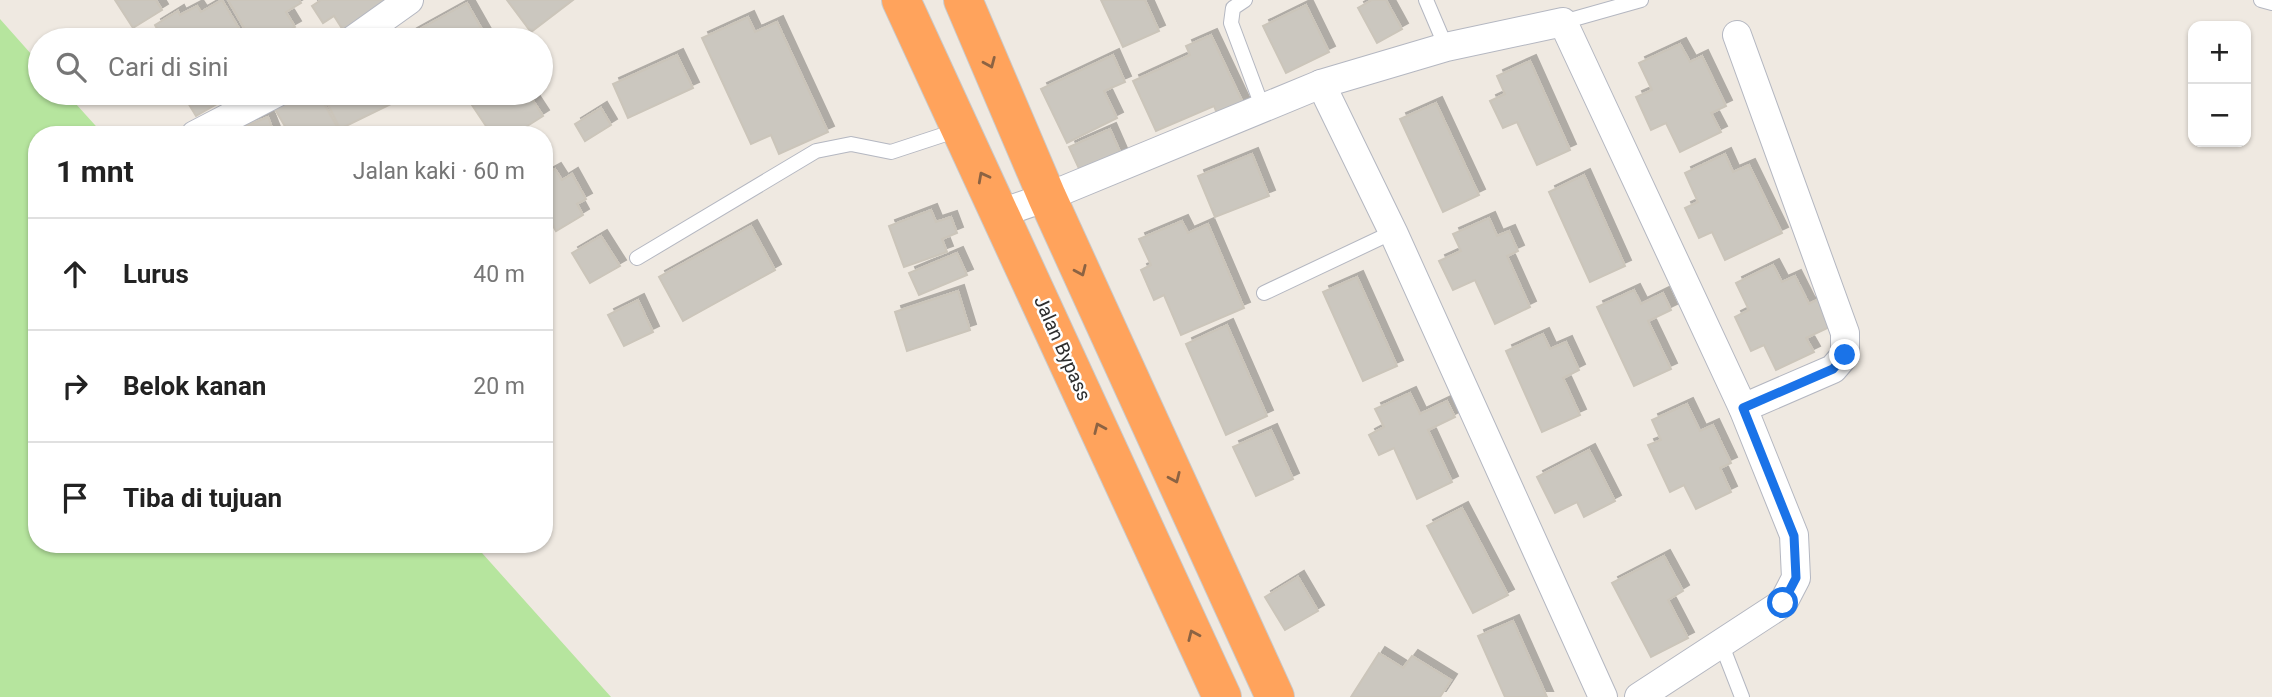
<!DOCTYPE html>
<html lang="id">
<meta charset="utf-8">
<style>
body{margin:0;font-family:Roboto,sans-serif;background:#f2f2f2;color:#222}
.controls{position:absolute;right:21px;top:21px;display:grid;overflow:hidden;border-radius:14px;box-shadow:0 2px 5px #0004}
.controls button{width:63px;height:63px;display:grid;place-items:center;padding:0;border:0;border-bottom:2px solid #e0e0e0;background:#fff;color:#222;font:35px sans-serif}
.stop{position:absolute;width:21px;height:21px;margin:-16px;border:5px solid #1a73e8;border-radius:50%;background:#fff}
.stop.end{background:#1a73e8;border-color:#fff;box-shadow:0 2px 7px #0008}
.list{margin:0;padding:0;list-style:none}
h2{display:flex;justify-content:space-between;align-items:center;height:91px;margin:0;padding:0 28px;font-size:30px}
h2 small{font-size:23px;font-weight:400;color:#767676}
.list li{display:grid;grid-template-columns:46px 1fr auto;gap:21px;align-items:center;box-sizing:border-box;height:112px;padding:0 28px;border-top:2px solid #e0e0e0}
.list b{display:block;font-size:26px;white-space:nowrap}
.list em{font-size:23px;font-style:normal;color:#767676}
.icon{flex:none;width:38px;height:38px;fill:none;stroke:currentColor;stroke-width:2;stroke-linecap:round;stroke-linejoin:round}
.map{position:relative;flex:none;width:2272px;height:697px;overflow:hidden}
.search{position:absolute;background:#fff;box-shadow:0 2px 5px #0004;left:28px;top:28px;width:525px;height:77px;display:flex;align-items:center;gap:18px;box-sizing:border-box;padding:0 24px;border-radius:38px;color:#767676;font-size:26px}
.panel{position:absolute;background:#fff;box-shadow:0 2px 5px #0004;left:28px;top:126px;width:525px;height:427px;border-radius:28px}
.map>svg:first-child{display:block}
</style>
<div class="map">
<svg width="2272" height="697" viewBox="0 0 2272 697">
<defs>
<filter id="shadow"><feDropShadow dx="6" dy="-6" stdDeviation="0" flood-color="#0004"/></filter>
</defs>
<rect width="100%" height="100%" fill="#efe9e1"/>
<!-- green -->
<polygon fill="#b6e59e" points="0,19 40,64 40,93 66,93 104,135 37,135 37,544 474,544 611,697 0,697"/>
<!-- building -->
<g fill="#cbc7bf" stroke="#cbc5ba" stroke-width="2" filter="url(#shadow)">
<polygon points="115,0 156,0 162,10 133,28"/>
<polygon points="222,0 246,40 154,40 161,36 155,25 178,11 180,15 197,6 201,12"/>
<polygon points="228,0 299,0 301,3 286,12 295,27 272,40 251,40"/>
<polygon points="321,0 389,0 343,30 334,16 323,23 312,6"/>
<polygon points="507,0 573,0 531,32"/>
<polygon points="1101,0 1145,0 1159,31 1123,47"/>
<polygon points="1372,0 1386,0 1402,29 1377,43 1358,8"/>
<polygon points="467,3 488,40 415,40 411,34"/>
<polygon points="1306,5 1329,52 1286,73 1263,26"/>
<polygon points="748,17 755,32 777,22 828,132 779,154 771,135 751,144 702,38"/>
<polygon points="1211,35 1244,105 1218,116 1214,106 1156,131 1133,81 1190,55 1186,46"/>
<polygon points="1680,44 1690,62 1702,56 1726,106 1711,113 1721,132 1680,152 1666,123 1651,130 1636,97 1652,90 1639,63"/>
<polygon points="677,55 693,88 628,118 613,84"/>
<polygon points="1113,55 1125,82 1104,91 1117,118 1067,143 1041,89"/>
<polygon points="1530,61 1570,150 1537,165 1517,122 1503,128 1490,101 1505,94 1497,76"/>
<polygon points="182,93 236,93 196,116"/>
<polygon points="297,93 318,93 339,130 330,135 290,135 273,106"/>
<polygon points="335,93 395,93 399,100 340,129 325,98"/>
<polygon points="464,93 528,93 543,116 513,135 492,135"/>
<polygon points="1436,103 1479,195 1443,212 1400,119"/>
<polygon points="601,108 611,125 585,141 575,124"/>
<polygon points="268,117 275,135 223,135"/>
<polygon points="1110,129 1121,154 1081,173 1069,147"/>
<polygon points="1252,154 1269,196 1215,217 1198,176"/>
<polygon points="1725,154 1733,172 1749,165 1782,233 1725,260 1712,232 1699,238 1685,208 1698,202 1685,173"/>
<polygon points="555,169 562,180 572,174 586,199 577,204 583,215 556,231 544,210 544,175"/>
<polygon points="1584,175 1625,266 1590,282 1549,192"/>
<polygon points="931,210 936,222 951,217 957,233 942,239 947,252 904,267 889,226"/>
<polygon points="1489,218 1497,236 1509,231 1518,251 1507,256 1530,307 1495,324 1475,280 1453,290 1439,261 1461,251 1453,234"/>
<polygon points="1182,221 1188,233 1208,224 1244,308 1181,335 1164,295 1154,300 1141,270 1151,265 1139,239"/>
<polygon points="751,226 775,270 683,321 659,277"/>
<polygon points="601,236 620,266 590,283 572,253"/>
<polygon points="957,253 967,275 919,295 909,273"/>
<polygon points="1773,265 1782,282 1795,276 1809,304 1825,296 1838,323 1806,338 1814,352 1776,370 1764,345 1751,351 1735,317 1749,310 1736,283"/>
<polygon points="1357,277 1397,366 1363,381 1323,292"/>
<polygon points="1634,290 1641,304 1663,293 1671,310 1648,321 1671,369 1634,386 1597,307"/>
<polygon points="958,291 970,330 907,351 895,312"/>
<polygon points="638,300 653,332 624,346 608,315"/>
<polygon points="1227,325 1267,416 1226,435 1186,344"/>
<polygon points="1543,334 1550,349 1566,342 1579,370 1563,378 1580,415 1542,432 1506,351"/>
<polygon points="1410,393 1420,414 1447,401 1455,417 1428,430 1452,482 1417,499 1394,448 1379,455 1369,435 1384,427 1375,409"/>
<polygon points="1687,404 1700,431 1713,425 1731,463 1720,468 1731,492 1696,509 1684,485 1670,492 1648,445 1661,440 1652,420"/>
<polygon points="1271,430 1293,479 1256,496 1233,447"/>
<polygon points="1589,450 1615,501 1584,517 1577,502 1555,513 1537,477"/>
<polygon points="1462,508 1508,595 1473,613 1427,526"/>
<polygon points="1664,556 1683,591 1668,600 1688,638 1651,657 1612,583"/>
<polygon points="1298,577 1318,611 1285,630 1265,597"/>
<polygon points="1513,621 1547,697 1505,697 1478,636"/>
<polygon points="1379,653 1403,668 1412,656 1451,680 1440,697 1351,697"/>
</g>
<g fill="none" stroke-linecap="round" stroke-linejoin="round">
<!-- lane casing -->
<g stroke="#b4b7c1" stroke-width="16">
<g id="lane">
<polyline points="1245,0 1233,8 1231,23 1262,106"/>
<polyline points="1426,0 1446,47"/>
<polyline points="2261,0 2272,3"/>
<polyline points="1563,22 1641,0"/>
<polyline points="637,258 816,151 851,144 891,152 958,130"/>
<polyline points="1264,293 1393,232"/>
<polyline points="1721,643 1742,697"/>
</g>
</g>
<!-- street casing -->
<g stroke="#b4b7c1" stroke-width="30">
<g id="street">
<polyline points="1737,35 1845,333 1845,355 1833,369 1743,408"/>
<polyline points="353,40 409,0"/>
<polyline points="1321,84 1446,47 1563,22 1743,408 1794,535 1796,578 1783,603 1639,697"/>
<polyline points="195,135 276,93"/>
<polyline points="1001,213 1047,197 1321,84 1393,232 1603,697"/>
</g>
</g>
<!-- highway casing -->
<g stroke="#c9c9c9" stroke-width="40">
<g id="highway">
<polyline points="901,0 1222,697"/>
<polyline points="963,0 1047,197 1275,697"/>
</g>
</g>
<!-- lane -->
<use href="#lane" stroke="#fff" stroke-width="14"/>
<!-- street -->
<use href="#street" stroke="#fff" stroke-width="28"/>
<!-- highway -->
<use href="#highway" stroke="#ffa35c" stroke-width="38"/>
</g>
<!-- one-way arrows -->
<defs><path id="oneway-chevron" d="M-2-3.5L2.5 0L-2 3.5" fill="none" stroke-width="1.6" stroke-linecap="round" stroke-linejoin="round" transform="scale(1.75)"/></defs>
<g stroke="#8c6343">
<use href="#oneway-chevron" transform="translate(990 63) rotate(67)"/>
<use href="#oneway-chevron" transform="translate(983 177) rotate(-118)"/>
<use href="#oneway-chevron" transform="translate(1081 271) rotate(66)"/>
<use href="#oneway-chevron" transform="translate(1099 428) rotate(-114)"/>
<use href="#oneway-chevron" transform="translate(1175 478) rotate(66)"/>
<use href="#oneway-chevron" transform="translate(1193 635) rotate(-114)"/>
</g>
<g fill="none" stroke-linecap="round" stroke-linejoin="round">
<!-- route -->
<polyline stroke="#1a73e8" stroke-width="9" points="1783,603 1796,578 1794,536 1743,408 1833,369 1845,355"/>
</g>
<g text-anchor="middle" stroke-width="5" stroke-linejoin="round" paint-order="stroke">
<!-- street labels -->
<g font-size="19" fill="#2e2e2e" stroke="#fff">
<text transform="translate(1063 348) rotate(66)" y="7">Jalan Bypass</text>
</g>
</g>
</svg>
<div class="controls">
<button>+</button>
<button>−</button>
</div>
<div class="stop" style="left:1783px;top:603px"></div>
<div class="stop end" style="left:1845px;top:355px"></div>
<div class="search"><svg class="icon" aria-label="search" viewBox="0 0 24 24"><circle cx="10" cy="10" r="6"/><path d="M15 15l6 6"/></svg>Cari di sini</div>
<section class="panel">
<h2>1 mnt<small>Jalan kaki · 60 m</small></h2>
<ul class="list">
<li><svg class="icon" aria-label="ahead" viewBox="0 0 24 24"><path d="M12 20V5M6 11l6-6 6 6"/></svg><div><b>Lurus</b></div><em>40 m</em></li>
<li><svg class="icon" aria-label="right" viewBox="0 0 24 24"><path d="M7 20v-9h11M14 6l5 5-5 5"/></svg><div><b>Belok kanan</b></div><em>20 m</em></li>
<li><svg class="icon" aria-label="arrive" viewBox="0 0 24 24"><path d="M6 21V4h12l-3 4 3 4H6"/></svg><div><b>Tiba di tujuan</b></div></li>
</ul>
</section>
</div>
